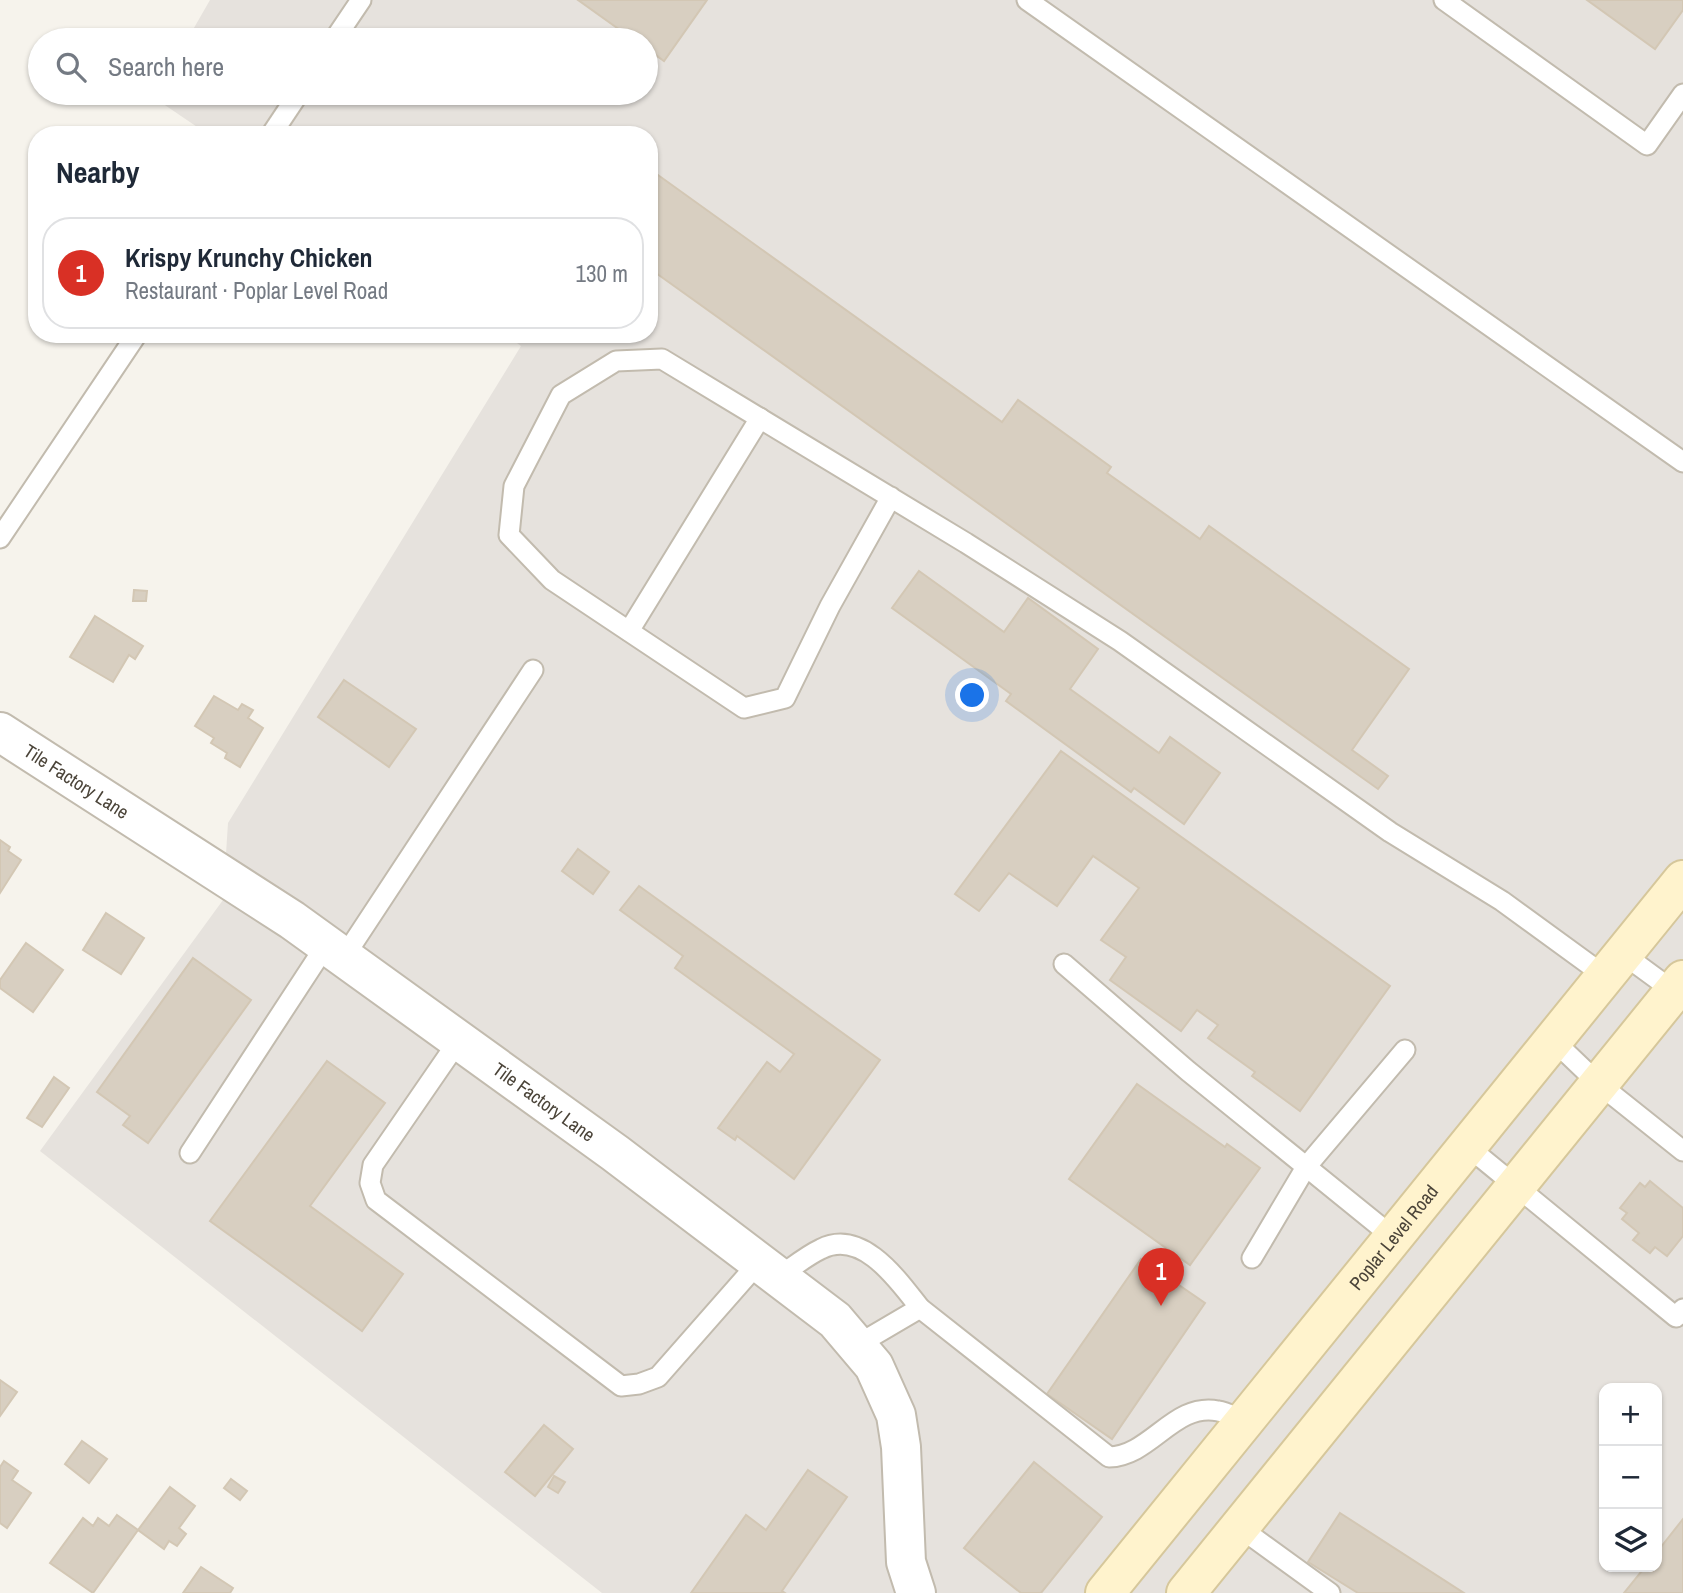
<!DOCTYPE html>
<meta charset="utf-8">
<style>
body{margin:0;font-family:"Archivo Narrow",sans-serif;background:#f2f2f3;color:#1f2937}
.controls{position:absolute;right:21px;bottom:21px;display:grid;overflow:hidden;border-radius:14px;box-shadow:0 2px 5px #0004}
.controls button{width:63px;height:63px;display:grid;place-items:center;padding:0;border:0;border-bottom:2px solid #e0e1e3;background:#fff;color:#1f2937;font:35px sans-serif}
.you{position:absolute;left:973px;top:696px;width:24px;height:24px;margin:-18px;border:5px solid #fff;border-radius:50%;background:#1a73e8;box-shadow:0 0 0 10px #1a73e833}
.badge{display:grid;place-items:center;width:46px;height:46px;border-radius:50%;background:#d93025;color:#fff;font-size:23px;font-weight:700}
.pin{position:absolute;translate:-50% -58px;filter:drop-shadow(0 2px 4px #0008)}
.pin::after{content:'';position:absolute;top:37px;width:24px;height:21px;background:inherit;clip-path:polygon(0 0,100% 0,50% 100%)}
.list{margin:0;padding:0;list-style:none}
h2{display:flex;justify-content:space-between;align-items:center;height:91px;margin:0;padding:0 28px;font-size:30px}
h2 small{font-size:23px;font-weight:400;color:#747a83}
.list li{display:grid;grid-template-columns:46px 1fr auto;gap:21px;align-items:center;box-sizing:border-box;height:112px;margin:0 14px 14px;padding:0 14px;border:2px solid #e0e1e3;border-radius:28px}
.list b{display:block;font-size:26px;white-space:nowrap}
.list p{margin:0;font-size:23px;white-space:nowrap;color:#747a83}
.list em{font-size:23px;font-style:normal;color:#747a83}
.icon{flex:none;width:38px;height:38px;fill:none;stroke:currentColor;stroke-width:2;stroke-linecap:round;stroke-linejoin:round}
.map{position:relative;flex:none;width:1683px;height:1593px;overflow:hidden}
.search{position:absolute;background:#fff;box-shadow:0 2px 5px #0004;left:28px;top:28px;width:630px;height:77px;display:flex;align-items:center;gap:18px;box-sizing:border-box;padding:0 24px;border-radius:38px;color:#747a83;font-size:26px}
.panel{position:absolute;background:#fff;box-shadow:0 2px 5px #0004;left:28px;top:126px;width:630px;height:217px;border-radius:28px}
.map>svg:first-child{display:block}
</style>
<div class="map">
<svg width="1683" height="1593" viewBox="0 0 1683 1593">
<rect width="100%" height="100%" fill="#f6f3ec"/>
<!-- industrial -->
<path fill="#e6e2dd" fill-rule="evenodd" d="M 210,0 L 1683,0 L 1683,1593 L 602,1593 L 40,1151 L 223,900 L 228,823 L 521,346 L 505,334 L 649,334 L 649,135 L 209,135 L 153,97 L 156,93 L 646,93 L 646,40 L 187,40 ZM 1604,1388 L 1657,1388 L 1657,1567 L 1604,1567 Z"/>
<!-- building -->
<g fill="#d8cfc1" stroke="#d3c7b4" stroke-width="2">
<polygon points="578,0 707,0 664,61 646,48 646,40 634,40"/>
<polygon points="1587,0 1683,0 1683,10 1655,49"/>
<polygon points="651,170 1002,422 1018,400 1111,467 1107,473 1200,539 1209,526 1409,669 1352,750 1388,776 1378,789 649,268"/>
<polygon points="919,571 1004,632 1028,598 1098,649 1070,689 1159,753 1170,737 1220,773 1184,824 1134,788 1131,792 1006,701 1011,694 892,608"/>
<polygon points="134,590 147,591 146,601 133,601"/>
<polygon points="95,616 143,646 135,659 129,655 113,682 70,657"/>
<polygon points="344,680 416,729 389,767 318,717"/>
<polygon points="214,696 238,710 242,704 253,710 248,718 263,728 240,767 225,758 227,753 211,743 214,738 195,726"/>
<polygon points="1061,751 1390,986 1300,1111 1252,1076 1255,1072 1208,1038 1218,1025 1197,1010 1181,1031 1110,980 1126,957 1101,940 1139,888 1093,856 1057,906 1009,873 979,911 955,894"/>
<polygon points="0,840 10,847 8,851 21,860 0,893"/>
<polygon points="578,849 609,872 593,894 562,871"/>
<polygon points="639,886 880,1060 794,1179 737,1136 735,1140 718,1128 767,1062 780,1072 794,1054 675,968 683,956 620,910"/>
<polygon points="106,913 144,938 121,974 83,950"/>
<polygon points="26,943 63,970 33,1012 0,988 0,980"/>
<polygon points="193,958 251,1000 148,1143 123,1125 130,1116 97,1092"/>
<polygon points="327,1061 385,1103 310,1206 403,1274 362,1331 210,1221"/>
<polygon points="54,1077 69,1088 42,1127 27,1118"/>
<polygon points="1137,1084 1225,1147 1227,1144 1260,1168 1190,1265 1069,1179"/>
<polygon points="1650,1181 1683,1208 1683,1236 1667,1256 1655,1247 1650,1253 1633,1240 1639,1233 1622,1219 1627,1213 1620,1208 1640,1183 1645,1187"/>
<polygon points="1141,1259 1205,1303 1112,1439 1047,1394"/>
<polygon points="0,1380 17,1392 0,1416"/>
<polygon points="544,1425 573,1449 535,1496 505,1472"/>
<polygon points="82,1441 107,1459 89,1483 65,1464"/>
<polygon points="4,1461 18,1471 12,1480 31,1493 7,1528 0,1523 0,1467"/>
<polygon points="1034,1462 1102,1517 1041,1593 1021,1593 964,1548"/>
<polygon points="808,1470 847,1497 782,1591 785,1593 691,1593 746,1515 766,1530"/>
<polygon points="554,1476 565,1482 558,1493 548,1487"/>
<polygon points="231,1479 247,1491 240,1500 224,1488"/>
<polygon points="170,1487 195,1506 179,1528 186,1534 177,1546 169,1541 164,1549 138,1530"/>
<polygon points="1340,1513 1464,1593 1358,1593 1308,1562"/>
<polygon points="117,1515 138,1530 93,1593 50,1563 83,1518 93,1526 98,1518 109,1526"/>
<polygon points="1683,1519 1683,1593 1624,1593 1645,1567 1657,1567 1657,1552"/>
<polygon points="201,1567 233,1588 230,1593 183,1593"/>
</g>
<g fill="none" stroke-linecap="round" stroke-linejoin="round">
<!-- lane casing -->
<g stroke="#c2bbae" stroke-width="23">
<g id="lane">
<polyline points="1027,0 1683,462"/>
<polyline points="1444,0 1647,145 1683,94"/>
<polyline points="334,40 361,0"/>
<polyline points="271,135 299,93"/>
<polyline points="891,497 830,606 785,698 744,708 552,580 509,535 514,486 561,395 616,361 662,359 966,543 1120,641 1390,832 1502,901 1605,976"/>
<polyline points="0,538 137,334"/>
<polyline points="629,631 760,418"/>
<polyline points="1623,954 1679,995"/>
<polyline points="344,957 533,670"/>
<polyline points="1064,964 1188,1071 1393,1237"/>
<polyline points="459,1040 373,1165 370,1183 376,1200 621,1386 639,1384 658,1377 760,1261"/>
<polyline points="1553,1040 1599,1084 1683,1151"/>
<polyline points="1467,1146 1676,1317 1683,1309"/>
<polyline points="190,1153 326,945"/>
<polyline points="1252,1258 1306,1167 1405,1050"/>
<path d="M 780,1276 C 793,1267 806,1256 821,1249 C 862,1228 898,1280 920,1308"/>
<path d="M 857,1345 L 920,1308 L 1109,1457 C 1151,1456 1174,1402 1218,1411 C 1227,1412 1236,1418 1244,1421"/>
<polyline points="1239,1527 1330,1593"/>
</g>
</g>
<!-- street casing -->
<g stroke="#c2bbae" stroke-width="42">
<g id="street">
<path id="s1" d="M 0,732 L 292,920 L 615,1153 L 835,1320 L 874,1366 L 896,1415 L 901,1447 L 906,1562 L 916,1593"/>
</g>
</g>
<!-- secondary casing -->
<g stroke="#d6c79b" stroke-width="42">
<g id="secondary">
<path id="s2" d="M 1105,1593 L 1683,880"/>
<polyline points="1186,1593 1683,980"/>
</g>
</g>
<!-- lane -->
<use href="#lane" stroke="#fff" stroke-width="19"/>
<!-- street -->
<use href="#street" stroke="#fff" stroke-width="38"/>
<!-- secondary -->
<use href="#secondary" stroke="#fff3cd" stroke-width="38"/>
</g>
<g text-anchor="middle" stroke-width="5" stroke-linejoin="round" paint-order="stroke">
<!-- street labels -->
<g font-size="19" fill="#4b4439" stroke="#fff">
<text dy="7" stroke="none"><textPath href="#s1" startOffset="91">Tile Factory Lane</textPath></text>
<text dy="7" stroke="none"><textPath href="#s1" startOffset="658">Tile Factory Lane</textPath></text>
<text dy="7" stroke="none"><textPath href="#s2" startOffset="458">Poplar Level Road</textPath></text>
</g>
</g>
</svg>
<div class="controls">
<button>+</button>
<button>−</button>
<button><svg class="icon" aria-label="layers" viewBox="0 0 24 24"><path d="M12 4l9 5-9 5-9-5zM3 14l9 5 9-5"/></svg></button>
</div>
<div class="you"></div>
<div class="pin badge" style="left:1161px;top:1306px">1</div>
<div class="search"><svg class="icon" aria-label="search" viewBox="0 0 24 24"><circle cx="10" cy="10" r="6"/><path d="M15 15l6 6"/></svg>Search here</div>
<section class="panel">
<h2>Nearby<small></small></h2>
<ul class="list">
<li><span class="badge">1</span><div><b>Krispy Krunchy Chicken</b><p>Restaurant · Poplar Level Road</p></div><em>130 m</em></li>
</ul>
</section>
</div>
